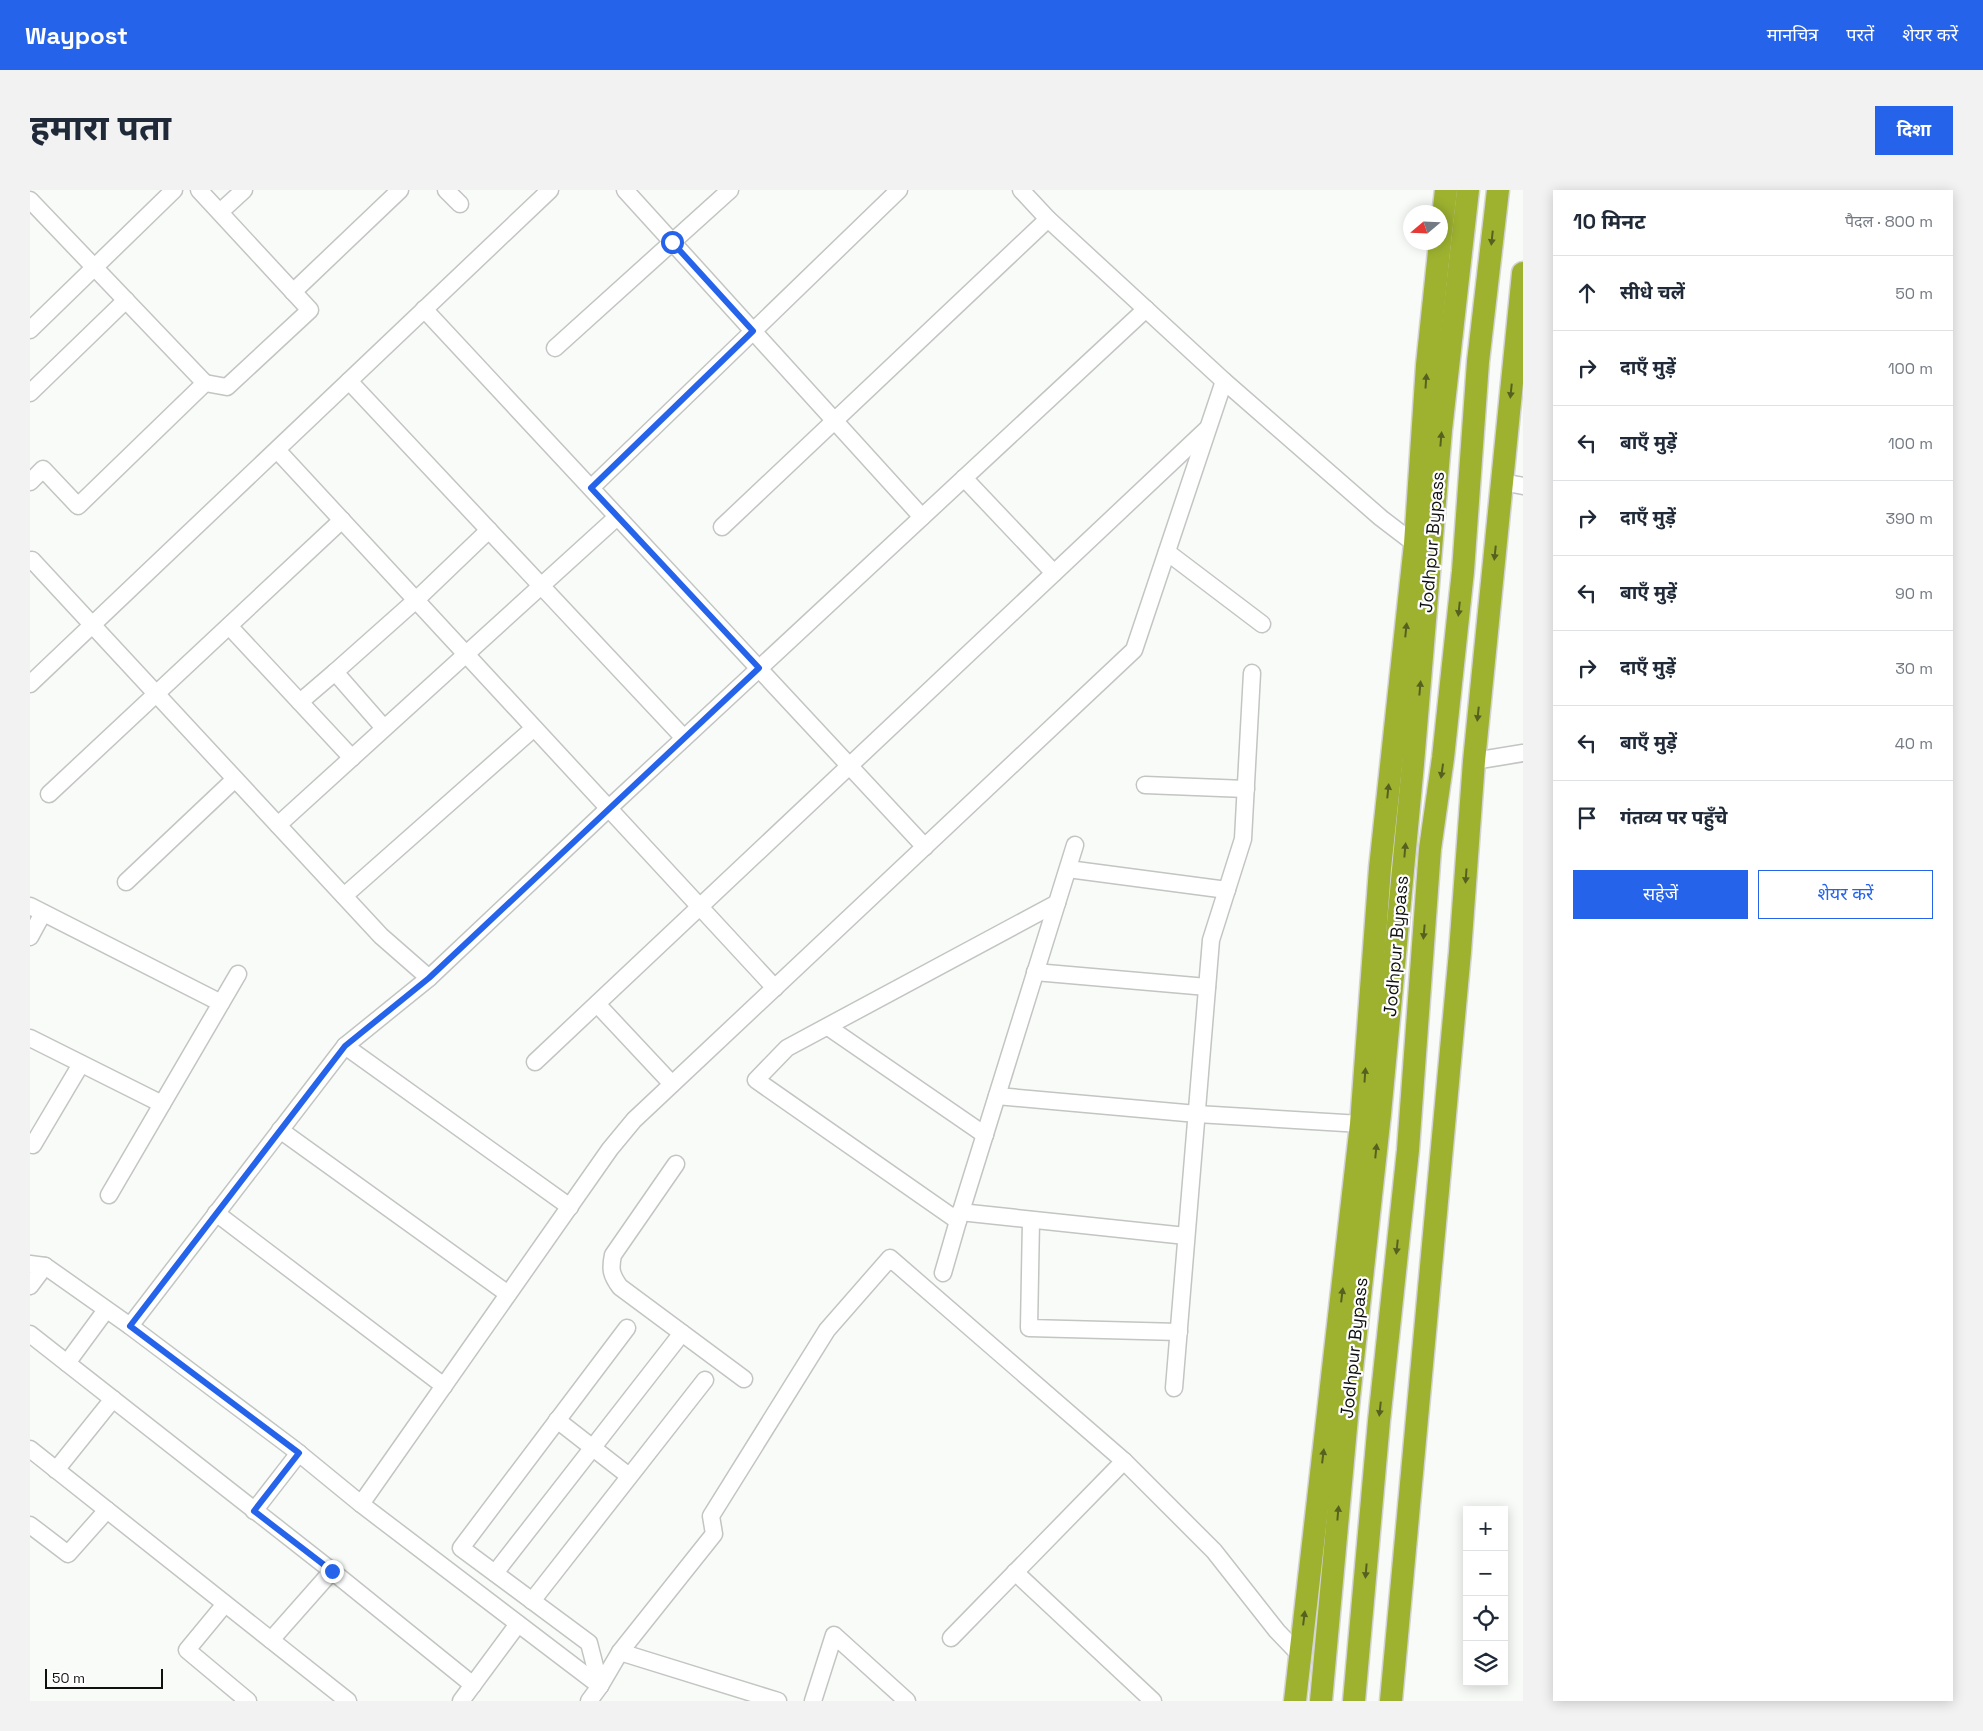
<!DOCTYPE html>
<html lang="hi">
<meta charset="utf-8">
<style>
body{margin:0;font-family:"Space Grotesk","Noto Sans Devanagari",sans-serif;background:#f2f2f3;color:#1f2937}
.controls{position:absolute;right:15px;bottom:15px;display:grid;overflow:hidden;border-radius:0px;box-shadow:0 2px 12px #0003}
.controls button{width:45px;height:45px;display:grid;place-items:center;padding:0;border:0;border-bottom:1px solid #e0e1e3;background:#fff;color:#1f2937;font:25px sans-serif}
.compass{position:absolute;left:1373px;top:15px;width:45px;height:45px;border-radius:50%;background:#fff;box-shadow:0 2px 12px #0003;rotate:251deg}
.scale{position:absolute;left:15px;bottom:12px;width:118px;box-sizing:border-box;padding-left:5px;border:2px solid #0f100f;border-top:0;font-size:14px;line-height:18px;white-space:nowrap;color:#0f100f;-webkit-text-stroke:4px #fff;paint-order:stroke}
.stop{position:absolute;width:15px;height:15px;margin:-11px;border:4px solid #2563eb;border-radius:50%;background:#fff}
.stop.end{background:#2563eb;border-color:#fff;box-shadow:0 1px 5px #0008}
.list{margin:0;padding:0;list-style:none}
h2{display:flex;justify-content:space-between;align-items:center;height:65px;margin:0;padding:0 20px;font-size:21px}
h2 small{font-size:16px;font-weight:400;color:#747a83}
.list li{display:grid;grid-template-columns:32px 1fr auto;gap:15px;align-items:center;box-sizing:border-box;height:75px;padding:0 20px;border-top:1px solid #e0e1e3}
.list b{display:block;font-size:19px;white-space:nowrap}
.list em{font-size:16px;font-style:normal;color:#747a83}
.actions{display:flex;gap:10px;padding:15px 20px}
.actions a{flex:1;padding:11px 0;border:1px solid #2563eb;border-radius:0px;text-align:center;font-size:18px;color:#2563eb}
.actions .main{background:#2563eb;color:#fff}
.icon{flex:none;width:28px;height:28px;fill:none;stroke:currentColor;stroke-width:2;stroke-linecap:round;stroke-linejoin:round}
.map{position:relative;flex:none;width:1493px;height:1511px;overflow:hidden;border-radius:0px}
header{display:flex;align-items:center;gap:30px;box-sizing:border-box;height:70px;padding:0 25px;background:#2563eb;color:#fff}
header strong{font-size:24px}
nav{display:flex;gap:28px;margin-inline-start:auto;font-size:18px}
.intro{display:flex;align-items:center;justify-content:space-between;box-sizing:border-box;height:120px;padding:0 30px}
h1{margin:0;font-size:35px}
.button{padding:12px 22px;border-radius:0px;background:#2563eb;color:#fff;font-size:18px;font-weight:700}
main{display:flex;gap:30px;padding:0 30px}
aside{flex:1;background:#fff;border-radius:0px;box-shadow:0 2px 12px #0003}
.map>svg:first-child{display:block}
</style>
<header>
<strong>Waypost</strong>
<nav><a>मानचित्र</a><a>परतें</a><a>शेयर करें</a></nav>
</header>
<div class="intro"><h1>हमारा पता</h1><a class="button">दिशा</a></div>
<main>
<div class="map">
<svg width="1493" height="1511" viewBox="0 0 1493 1511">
<rect width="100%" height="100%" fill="#f8fbf8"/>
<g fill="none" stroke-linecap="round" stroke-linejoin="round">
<!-- minor casing -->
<g stroke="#c2c5c2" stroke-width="19">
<g id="minor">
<polyline points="169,0 280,120 197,197 175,193"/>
<polyline points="416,0 430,14"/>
<polyline points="595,0 892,327"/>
<polyline points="991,0 1018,29 1194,191 1351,328 1385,354"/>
<polyline points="0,10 175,193 48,316 13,279 0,292"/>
<polyline points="190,22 214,0"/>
<polyline points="263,102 370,0"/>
<polyline points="394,119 895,657"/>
<polyline points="0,140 144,0"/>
<polyline points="525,158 700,0"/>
<polyline points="319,191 654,548"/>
<polyline points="0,203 96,110"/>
<polyline points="247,260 745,798"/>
<polyline points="934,288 1024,383"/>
<polyline points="1472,292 1493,296"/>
<polyline points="561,298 869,0"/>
<polyline points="692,337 1018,29"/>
<polyline points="1137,362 1232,434"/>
<polyline points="0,372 2,370 351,746 399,788"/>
<polyline points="199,436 322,568"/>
<polyline points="0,494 520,0"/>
<polyline points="270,512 305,482"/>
<polyline points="354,538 305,482 386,410 459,340"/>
<polyline points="1444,571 1493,563"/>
<polyline points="1115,595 1216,599"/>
<polyline points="19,604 312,330"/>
<polyline points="248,635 587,327"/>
<polyline points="1038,679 1197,700"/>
<polyline points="96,692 205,589"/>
<polyline points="314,706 504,538"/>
<polyline points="0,716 191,813"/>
<polyline points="0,747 13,723"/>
<polyline points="1005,782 1177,797"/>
<polyline points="567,814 642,894"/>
<polyline points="798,837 955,945"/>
<polyline points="0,848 132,914"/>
<polyline points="315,856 540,1017"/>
<polyline points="505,872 1177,239"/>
<polyline points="967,906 1167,924 1331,934"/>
<polyline points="250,940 478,1104"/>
<polyline points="3,955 51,874"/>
<path d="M 646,974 L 583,1065 C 580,1079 581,1085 590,1097 L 714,1189"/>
<polyline points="79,1005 208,784"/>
<polyline points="930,1022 1156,1046"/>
<polyline points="186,1023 414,1196"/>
<polyline points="1001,1030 999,1138 1149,1142"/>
<polyline points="928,1031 726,890 757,858 1027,713"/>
<polyline points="0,1074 15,1076 100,1136 265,1260 331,1314 570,1496 559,1511"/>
<polyline points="913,1083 928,1031 1045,655"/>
<polyline points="0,1096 15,1076"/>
<polyline points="100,1136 315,856 399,788 579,618 1116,119"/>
<polyline points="0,1144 302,1381 443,1495"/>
<polyline points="37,1173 76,1120"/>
<polyline points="1144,1198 1181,750 1213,649 1222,483"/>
<polyline points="527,1230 599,1286"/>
<polyline points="0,1259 318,1511"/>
<polyline points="26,1280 83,1209"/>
<polyline points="331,1314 580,959 604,930 1104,460 1194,191"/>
<polyline points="224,1321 269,1263"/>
<polyline points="0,1335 38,1364 77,1320"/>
<polyline points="985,1382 1123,1511"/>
<polyline points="465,1383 652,1143"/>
<polyline points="502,1411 675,1190"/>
<polyline points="195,1414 157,1460 218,1511"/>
<polyline points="921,1448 1094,1271"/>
<polyline points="241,1450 302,1381"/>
<polyline points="590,1462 748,1511"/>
<polyline points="570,1496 590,1462 684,1344 681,1326 797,1140 860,1068 1094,1271 1184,1361 1247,1441 1270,1465"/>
<polyline points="570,1496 559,1453 431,1358 597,1138"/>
<polyline points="431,1511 488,1434"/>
<polyline points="783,1511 804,1445 877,1511"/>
</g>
</g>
<!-- highway casing -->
<g stroke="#d4d4d4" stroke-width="25">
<g id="highway">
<polyline points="1410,52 1416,0"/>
<polyline points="1265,1511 1331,934 1350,678 1385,354 1397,175 1410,52"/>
<polyline points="1291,1511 1318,1216 1350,924 1383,574 1411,240 1438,0"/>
<polyline points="1324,1511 1349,1231 1378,960 1400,659 1413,568 1433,381 1448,172 1468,0"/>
<polyline points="1361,1511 1430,762 1444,571 1493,83"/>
</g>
</g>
<!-- minor -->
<use href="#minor" stroke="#fff" stroke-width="16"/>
<!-- highway -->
<use href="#highway" stroke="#9eb230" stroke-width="22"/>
</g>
<!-- one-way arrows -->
<defs><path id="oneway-solid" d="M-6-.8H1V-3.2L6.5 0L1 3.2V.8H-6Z" transform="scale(1.25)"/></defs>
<g fill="#566120">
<use href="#oneway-solid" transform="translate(1462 48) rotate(96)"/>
<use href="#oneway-solid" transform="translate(1396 191) rotate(-86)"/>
<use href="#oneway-solid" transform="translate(1481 201) rotate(96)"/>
<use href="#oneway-solid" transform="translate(1411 249) rotate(-85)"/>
<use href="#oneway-solid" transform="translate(1465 363) rotate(96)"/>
<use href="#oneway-solid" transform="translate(1429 419) rotate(96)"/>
<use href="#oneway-solid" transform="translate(1376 440) rotate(-84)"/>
<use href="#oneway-solid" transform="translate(1390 498) rotate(-85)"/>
<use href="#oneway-solid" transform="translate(1448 524) rotate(96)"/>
<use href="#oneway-solid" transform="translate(1412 581) rotate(98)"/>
<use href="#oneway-solid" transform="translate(1358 601) rotate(-84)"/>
<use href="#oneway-solid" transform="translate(1375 660) rotate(-85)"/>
<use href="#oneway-solid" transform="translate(1436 686) rotate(94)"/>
<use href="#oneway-solid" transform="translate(1394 742) rotate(95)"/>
<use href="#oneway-solid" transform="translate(1335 885) rotate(-86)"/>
<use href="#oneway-solid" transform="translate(1346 961) rotate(-84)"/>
<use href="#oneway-solid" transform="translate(1367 1057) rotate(96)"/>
<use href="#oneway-solid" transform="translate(1312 1105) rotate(-83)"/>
<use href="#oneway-solid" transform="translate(1350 1219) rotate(96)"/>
<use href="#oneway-solid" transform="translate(1293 1266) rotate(-83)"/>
<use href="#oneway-solid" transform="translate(1308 1323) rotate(-85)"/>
<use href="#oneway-solid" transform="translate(1336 1381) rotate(95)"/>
<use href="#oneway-solid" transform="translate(1274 1428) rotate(-83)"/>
</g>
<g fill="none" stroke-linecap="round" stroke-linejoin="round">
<!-- route -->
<polyline stroke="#2563eb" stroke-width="6" points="302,1381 224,1321 269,1263 100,1136 315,856 399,788 729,478 561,298 723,141 642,52"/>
</g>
<g text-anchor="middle" stroke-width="4.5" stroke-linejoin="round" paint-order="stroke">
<!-- street labels -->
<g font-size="18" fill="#0f100f" stroke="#fff">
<text transform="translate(1402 352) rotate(-85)" y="6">Jodhpur Bypass</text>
<text transform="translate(1366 756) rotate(-85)" y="6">Jodhpur Bypass</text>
<text transform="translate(1324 1158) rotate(-84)" y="6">Jodhpur Bypass</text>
</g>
</g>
</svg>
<div class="controls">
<button>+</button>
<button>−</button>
<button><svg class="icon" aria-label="locate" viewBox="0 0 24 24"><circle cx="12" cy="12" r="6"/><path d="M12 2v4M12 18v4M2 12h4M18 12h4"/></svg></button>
<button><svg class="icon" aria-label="layers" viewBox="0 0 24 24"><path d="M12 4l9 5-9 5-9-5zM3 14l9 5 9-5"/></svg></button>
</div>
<svg class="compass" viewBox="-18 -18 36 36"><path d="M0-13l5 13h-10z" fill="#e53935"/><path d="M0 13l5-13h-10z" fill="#747a83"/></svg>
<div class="scale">50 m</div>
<div class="stop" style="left:642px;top:52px"></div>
<div class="stop end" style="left:302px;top:1381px"></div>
</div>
<aside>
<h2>10 मिनट<small>पैदल · 800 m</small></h2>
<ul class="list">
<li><svg class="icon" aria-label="ahead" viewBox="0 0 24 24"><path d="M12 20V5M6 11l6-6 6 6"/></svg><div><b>सीधे चलें</b></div><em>50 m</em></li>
<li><svg class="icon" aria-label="right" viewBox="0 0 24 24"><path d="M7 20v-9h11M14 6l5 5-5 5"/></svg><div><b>दाएँ मुड़ें</b></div><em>100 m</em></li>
<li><svg class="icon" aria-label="left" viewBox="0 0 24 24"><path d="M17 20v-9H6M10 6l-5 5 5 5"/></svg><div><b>बाएँ मुड़ें</b></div><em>100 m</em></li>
<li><svg class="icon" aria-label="right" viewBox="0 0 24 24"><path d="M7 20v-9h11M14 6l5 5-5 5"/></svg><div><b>दाएँ मुड़ें</b></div><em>390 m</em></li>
<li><svg class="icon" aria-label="left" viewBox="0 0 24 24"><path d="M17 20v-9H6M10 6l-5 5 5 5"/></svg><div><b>बाएँ मुड़ें</b></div><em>90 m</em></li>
<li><svg class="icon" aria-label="right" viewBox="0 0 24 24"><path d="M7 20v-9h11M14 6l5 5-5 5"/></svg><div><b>दाएँ मुड़ें</b></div><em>30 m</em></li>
<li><svg class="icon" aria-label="left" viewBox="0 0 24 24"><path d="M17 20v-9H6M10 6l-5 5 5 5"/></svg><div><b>बाएँ मुड़ें</b></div><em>40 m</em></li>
<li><svg class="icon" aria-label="arrive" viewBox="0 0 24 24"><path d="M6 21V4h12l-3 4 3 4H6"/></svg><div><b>गंतव्य पर पहुँचे</b></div></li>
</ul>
<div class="actions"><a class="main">सहेजें</a><a>शेयर करें</a></div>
</aside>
</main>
